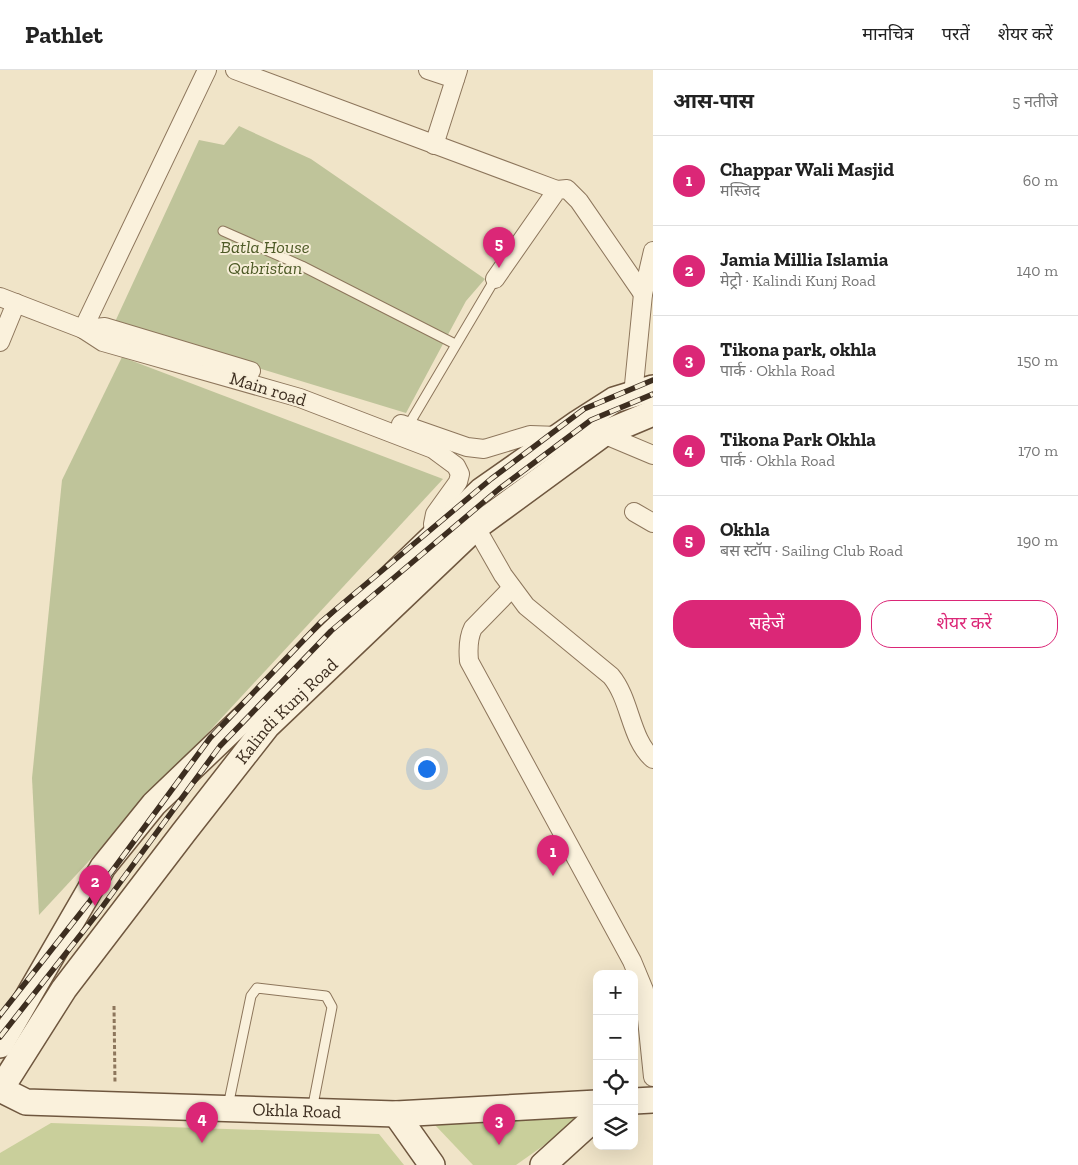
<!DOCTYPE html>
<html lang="hi">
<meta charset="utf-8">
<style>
body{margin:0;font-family:"Zilla Slab","Noto Sans Devanagari",serif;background:#f6f6f6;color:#222}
.controls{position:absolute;right:15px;bottom:15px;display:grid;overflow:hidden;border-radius:10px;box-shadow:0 5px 20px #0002}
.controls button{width:45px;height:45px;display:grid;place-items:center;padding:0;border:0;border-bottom:1px solid #e0e0e0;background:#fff;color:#222;font:25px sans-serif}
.you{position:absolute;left:426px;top:698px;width:18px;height:18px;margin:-12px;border:4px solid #fff;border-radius:50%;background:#1a73e8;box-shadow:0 0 0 8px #1a73e833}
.badge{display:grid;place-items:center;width:32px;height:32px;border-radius:50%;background:#db2777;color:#fff;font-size:16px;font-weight:700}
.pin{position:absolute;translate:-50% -41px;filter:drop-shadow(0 1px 2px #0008)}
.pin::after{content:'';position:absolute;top:26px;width:18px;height:15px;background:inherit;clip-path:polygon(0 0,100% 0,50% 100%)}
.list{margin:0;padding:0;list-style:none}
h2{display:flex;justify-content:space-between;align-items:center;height:65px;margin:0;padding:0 20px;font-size:21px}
h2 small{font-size:16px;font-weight:400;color:#767676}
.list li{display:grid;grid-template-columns:32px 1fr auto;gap:15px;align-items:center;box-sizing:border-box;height:90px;padding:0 20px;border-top:1px solid #e0e0e0}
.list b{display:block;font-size:19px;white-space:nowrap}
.list p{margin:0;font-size:16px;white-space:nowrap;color:#767676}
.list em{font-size:16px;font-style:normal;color:#767676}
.actions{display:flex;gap:10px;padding:15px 20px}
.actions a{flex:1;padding:11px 0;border:1px solid #db2777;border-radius:20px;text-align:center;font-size:18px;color:#db2777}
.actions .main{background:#db2777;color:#fff}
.icon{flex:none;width:28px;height:28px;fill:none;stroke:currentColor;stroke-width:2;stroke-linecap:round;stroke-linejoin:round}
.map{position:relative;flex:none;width:653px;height:1095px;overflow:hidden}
header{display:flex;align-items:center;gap:30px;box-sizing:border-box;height:70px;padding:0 25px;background:#fff;border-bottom:1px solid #e0e0e0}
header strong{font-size:24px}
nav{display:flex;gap:28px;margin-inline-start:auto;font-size:18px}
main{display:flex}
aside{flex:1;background:#fff}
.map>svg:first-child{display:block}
</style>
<header>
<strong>Pathlet</strong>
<nav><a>मानचित्र</a><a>परतें</a><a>शेयर करें</a></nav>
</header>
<main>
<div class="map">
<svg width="653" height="1095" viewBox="0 0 653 1095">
<rect width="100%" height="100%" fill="#f0e4c8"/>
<!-- green -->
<g fill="#c9cf9b">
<polygon points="567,1036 577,1052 516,1095 473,1095 435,1055"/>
<polygon points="51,1053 379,1064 404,1095 0,1095 0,1083"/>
</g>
<!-- cemetery -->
<g fill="#bfc49a">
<polygon points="239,56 311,89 485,209 466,231 406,343 114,254 199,70 224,75"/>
<polygon points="122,287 443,409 39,845 32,708 62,410"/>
</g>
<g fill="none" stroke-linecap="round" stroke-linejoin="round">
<!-- lane casing -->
<g stroke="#8d765c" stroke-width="11">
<g id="lane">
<polyline points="223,161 302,196 455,274"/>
<polyline points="408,356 495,209"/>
<polyline points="228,1036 251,926 257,918 326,926 332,937 312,1040"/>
</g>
</g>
<!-- street casing -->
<g stroke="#8d765c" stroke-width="20">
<g id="street">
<polyline points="235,0 557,120"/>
<polyline points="428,0 455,9"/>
<polyline points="434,75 458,0"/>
<polyline points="495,209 557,120 567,119 579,131 643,224"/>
<polyline points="0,227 83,259 103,272 300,328 433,379 456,396 460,404 458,412 435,444 433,454 434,466"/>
<polyline points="83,259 105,257 251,301"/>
<polyline points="83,259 207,0"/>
<polyline points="0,272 16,233"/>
<polyline points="633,325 643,224 653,181"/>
<polyline points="401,354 467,377 484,379 530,365 559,366"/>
<polyline points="603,364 653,385"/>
<polyline points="634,442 653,453"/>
<path d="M 471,449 L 503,505 L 526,536 L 611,606 C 631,630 630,669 653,689"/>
<path d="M 512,518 L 473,558 C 468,568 468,580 469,591 L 632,891 L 644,920 L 653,1007"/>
</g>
</g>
<!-- secondary casing -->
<g stroke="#6f573f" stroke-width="28">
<g id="secondary">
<polyline points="0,975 103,797 154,734 481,421 578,353 614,330 653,318"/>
<path id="s1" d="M 0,1019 L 26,1032 L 396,1044 L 597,1033"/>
<path id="s2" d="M 0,1020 L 64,919 L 184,762 L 267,656 L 476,457 L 603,364 L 653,343"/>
<polyline points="634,1031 653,1030"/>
<polyline points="396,1044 432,1095"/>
<polyline points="543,1095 597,1046"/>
</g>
</g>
<!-- path -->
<polyline stroke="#8d765c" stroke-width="3" stroke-dasharray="4 2.5" stroke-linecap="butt" points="114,936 115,1014"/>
<!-- lane -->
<use href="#lane" stroke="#faf1dc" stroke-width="9"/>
<!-- street -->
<use href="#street" stroke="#faf1dc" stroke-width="18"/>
<!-- secondary -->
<use href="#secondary" stroke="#faf1dc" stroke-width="25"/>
<!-- rail casing -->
<g stroke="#3d2e20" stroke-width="5.5">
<g id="rail">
<polyline points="0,945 90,831 210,668 322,551 491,409 584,339 653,310"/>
<polyline points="0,967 100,840 220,676 331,561 499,419 591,350 653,324"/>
</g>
</g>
<!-- rail -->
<use href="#rail" stroke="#f7eed8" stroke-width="4" stroke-dasharray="11" stroke-linecap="butt"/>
</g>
<g text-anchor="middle" stroke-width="4" stroke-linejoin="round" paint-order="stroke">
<!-- park labels -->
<g font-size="18" font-style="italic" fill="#4d5a26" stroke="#f7eed8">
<text x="265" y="183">Batla House<tspan x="265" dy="21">Qabristan</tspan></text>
</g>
<!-- street labels -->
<g font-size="18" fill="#3d2e20" stroke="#f7eed8">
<text transform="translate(268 319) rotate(17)" y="6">Main road</text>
<text dy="6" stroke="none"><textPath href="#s2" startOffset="476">Kalindi Kunj Road</textPath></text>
<text dy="6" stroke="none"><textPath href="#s1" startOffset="300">Okhla Road</textPath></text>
</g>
</g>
</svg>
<div class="controls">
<button>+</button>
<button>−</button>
<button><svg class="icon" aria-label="locate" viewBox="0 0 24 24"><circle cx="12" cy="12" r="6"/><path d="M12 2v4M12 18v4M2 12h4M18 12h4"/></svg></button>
<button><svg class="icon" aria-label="layers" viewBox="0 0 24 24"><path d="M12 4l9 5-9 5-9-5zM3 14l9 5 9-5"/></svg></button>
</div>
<div class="you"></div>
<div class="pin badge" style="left:553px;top:806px">1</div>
<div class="pin badge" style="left:95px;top:836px">2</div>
<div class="pin badge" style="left:499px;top:1075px">3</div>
<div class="pin badge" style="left:202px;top:1073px">4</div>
<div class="pin badge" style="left:499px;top:198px">5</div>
</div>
<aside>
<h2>आस-पास<small>5 नतीजे</small></h2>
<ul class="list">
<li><span class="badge">1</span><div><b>Chappar Wali Masjid</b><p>मस्जिद</p></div><em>60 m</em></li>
<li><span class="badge">2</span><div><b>Jamia Millia Islamia</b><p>मेट्रो · Kalindi Kunj Road</p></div><em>140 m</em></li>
<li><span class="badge">3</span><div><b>Tikona park, okhla</b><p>पार्क · Okhla Road</p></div><em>150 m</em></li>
<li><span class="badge">4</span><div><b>Tikona Park Okhla</b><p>पार्क · Okhla Road</p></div><em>170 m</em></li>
<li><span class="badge">5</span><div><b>Okhla</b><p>बस स्टॉप · Sailing Club Road</p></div><em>190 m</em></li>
</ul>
<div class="actions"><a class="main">सहेजें</a><a>शेयर करें</a></div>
</aside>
</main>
